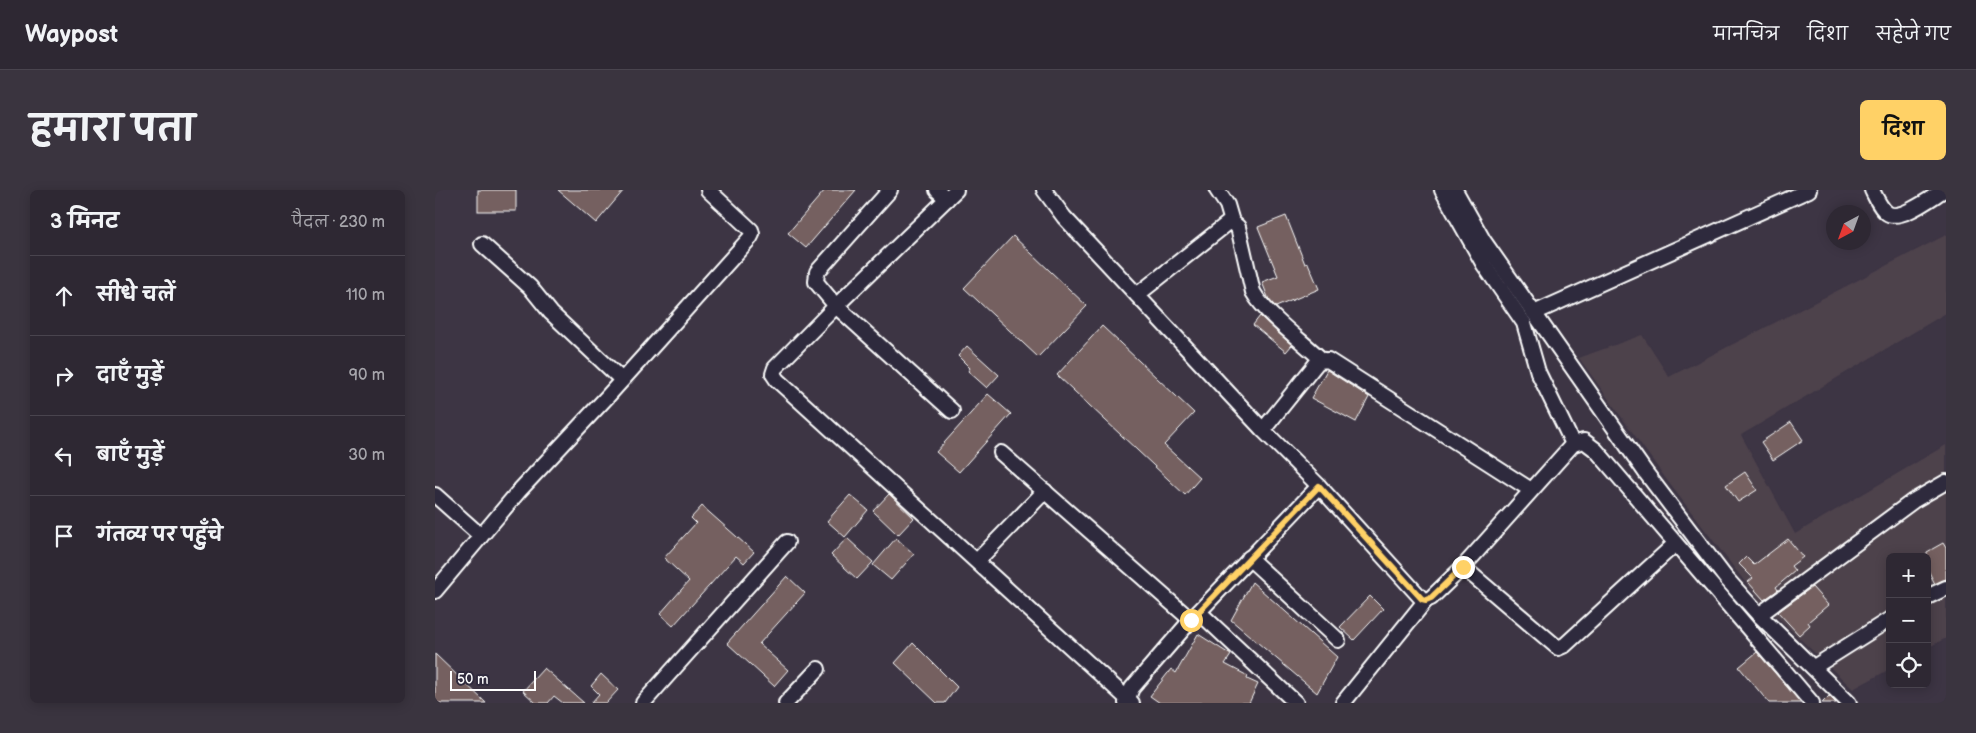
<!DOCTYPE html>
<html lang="hi">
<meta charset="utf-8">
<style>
body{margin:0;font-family:"Balsamiq Sans","Playpen Sans Deva",sans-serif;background:#3a343f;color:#f1f3f6}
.controls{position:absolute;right:15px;bottom:15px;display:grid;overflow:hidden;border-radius:8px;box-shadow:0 2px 12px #0003}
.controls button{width:45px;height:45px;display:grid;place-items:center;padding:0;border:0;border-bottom:1px solid #49444e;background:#2e2833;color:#f1f3f6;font:25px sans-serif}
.compass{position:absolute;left:1391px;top:15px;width:45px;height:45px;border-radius:50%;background:#2e2833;box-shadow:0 2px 12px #0003;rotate:221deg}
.scale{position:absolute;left:15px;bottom:12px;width:86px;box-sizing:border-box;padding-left:5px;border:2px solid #fff;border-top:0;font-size:14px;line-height:18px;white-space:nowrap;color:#fff;-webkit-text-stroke:4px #2f2a3d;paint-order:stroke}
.stop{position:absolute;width:15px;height:15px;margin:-11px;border:4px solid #ffd166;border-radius:50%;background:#fff}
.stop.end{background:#ffd166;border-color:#fff;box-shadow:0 1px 5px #0008}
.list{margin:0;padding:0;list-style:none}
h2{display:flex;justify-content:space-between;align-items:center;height:65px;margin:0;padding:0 20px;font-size:21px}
h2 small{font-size:16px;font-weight:400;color:#a7a6ac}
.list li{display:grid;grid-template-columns:32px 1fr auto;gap:15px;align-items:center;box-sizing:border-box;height:80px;padding:0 20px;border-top:1px solid #49444e}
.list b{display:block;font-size:19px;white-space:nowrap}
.list em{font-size:16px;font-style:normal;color:#a7a6ac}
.icon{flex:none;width:28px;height:28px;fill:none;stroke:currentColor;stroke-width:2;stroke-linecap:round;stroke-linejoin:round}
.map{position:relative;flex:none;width:1511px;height:513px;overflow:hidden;border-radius:8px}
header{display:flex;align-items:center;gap:30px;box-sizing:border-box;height:70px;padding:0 25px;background:#2e2833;border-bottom:1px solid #49444e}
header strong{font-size:24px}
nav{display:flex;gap:28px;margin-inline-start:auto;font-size:18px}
.intro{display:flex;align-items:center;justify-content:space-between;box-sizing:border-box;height:120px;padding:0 30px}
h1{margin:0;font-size:35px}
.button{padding:12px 22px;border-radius:8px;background:#ffd166;color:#111;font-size:18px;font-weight:700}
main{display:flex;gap:30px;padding:0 30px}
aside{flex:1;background:#2e2833;border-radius:8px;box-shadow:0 2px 12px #0003}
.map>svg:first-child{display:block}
</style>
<header>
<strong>Waypost</strong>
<nav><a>मानचित्र</a><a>दिशा</a><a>सहेजे गए</a></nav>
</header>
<div class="intro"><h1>हमारा पता</h1><a class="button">दिशा</a></div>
<main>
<aside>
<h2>3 मिनट<small>पैदल · 230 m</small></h2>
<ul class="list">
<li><svg class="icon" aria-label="ahead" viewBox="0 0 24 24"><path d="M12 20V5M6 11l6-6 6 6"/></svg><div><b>सीधे चलें</b></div><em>110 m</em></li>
<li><svg class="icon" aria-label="right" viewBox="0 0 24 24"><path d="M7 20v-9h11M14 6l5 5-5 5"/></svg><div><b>दाएँ मुड़ें</b></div><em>90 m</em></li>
<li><svg class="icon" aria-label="left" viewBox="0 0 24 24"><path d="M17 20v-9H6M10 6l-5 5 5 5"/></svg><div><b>बाएँ मुड़ें</b></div><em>30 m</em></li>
<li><svg class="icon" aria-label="arrive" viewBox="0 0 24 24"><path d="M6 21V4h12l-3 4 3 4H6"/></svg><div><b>गंतव्य पर पहुँचे</b></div></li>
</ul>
</aside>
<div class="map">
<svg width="1511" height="513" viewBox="0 0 1511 513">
<rect width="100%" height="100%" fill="#3d3544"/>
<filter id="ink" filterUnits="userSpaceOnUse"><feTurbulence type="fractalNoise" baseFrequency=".02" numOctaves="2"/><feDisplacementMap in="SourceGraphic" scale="10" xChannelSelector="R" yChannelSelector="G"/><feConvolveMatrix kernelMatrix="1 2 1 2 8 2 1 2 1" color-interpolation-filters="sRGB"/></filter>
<g filter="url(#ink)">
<!-- built -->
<polygon fill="#4e424c" points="1511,45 1511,123 1306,245 1360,344 1511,255 1511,448 1492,458 1492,367 1455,367 1455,479 1418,499 1324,410 1234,293 1144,168 1207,145 1234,187"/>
<!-- building -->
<g fill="#746160" stroke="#fff">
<rect x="43" y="0" width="38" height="21"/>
<polygon points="123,0 189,0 161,33"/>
<polygon points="390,0 421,0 371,58 353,43"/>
<polygon points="851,26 870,74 873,73 884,99 841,117 834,110 827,92 843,86 823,37"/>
<polygon points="578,46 652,116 603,167 529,98"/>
<polygon points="825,126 857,155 851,162 818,135"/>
<polygon points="667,136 759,223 729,255 765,288 750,305 622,185"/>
<polygon points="532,156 564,185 552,198 533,181 535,178 523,166"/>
<polygon points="892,180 934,207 921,232 876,208"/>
<polygon points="553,204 576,224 524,282 501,262"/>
<polygon points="1356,232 1368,250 1338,270 1326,252"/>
<polygon points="1310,282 1322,300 1303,312 1291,295"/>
<polygon points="454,304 479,328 463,345 438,321"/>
<polygon points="415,305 433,320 410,347 392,331"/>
<polygon points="267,316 319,362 309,373 301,366 238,436 225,424 254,391 229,368 261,333 256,328"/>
<polygon points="412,348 438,372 422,389 396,365"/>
<polygon points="461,348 479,364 456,390 438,375"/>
<polygon points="1353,349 1368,367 1356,376 1360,381 1341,397 1343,400 1329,410 1313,392 1318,388 1304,374 1311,367 1319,375"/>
<polygon points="1508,353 1511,358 1511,389 1500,394 1492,378 1492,362"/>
<polygon points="352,386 370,403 324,454 353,480 339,496 292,453"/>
<polygon points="817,392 902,467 882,503 796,430"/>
<polygon points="1377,397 1393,415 1373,432 1375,435 1364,445 1343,422"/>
<polygon points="935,406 948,419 919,450 905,437"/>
<polygon points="763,444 796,465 790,474 813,486 812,489 823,494 814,513 725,513 715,506 736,479 741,483"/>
<polygon points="478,453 522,497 510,513 502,513 460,473"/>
<polygon points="1322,462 1366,513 1334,513 1304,477"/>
<polygon points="0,464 51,513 0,513"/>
<polygon points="109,478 149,513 128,513 119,506 113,513 101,513 88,501"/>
<polygon points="166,484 183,500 171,513 156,513 164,504 156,496"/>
<polygon points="1394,506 1401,513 1387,513"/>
</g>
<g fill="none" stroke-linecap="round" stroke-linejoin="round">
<!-- minor casing -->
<g stroke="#fff" stroke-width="18">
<g id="minor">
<polyline points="455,0 382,82 381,92 401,116 517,221"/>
<polyline points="502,0 512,9"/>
<polyline points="521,0 401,116 340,178 338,184 342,190 697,513"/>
<polyline points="609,0 629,27 828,240 884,296 987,409 991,410 996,408 1028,377 1138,254 1149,251 1161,260 1377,513"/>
<polyline points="782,0 792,15 797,32"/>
<polyline points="1007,0 1049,75 1089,133 1103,182 1138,254"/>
<polyline points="1020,0 1048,50 1211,283 1290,387 1324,425 1414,513"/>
<path d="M 1437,0 C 1441,8 1445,18 1452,23 C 1465,32 1497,7 1509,0"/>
<polyline points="47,54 95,97 116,123 187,190"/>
<path d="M 702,105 L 793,33 L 797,32 L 803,37 L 818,102 C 831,125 867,151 887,170"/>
<polyline points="1099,123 1374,0"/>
<polyline points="828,240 881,174 884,171 893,170 1096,300"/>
<polyline points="566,263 756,430"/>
<polyline points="0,305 46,346"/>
<polyline points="814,368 903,450"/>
<polyline points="542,371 610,301"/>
<polyline points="1028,377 1123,458 1130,455 1240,354"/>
<polyline points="0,401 84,301 172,207 315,48 317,44 316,40 273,0"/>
<polyline points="1492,407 1511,398"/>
<polyline points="764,422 861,513"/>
<polyline points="1324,425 1478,311 1511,292"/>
<polyline points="1379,477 1455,429"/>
<polyline points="208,513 352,352"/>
<polyline points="351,513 383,479"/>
<polyline points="691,513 697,498 756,430 884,296"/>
<polyline points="908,513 991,410"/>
</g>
</g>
<!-- minor -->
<use href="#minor" stroke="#2f2a3d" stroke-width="14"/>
</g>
</g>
<g fill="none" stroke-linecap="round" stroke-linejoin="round" filter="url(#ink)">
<!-- route -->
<polyline stroke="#ffd166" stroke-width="6" points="756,430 884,296 987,409 991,410 996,408 1028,377"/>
</g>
</svg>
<div class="controls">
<button>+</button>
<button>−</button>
<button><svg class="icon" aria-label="locate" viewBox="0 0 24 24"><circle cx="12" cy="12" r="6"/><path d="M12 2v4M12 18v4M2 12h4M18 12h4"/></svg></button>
</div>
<svg class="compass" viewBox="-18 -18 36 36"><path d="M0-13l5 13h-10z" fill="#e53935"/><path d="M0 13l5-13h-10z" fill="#a7a6ac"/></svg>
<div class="scale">50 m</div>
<div class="stop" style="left:756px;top:430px"></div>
<div class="stop end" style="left:1028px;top:377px"></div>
</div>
</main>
